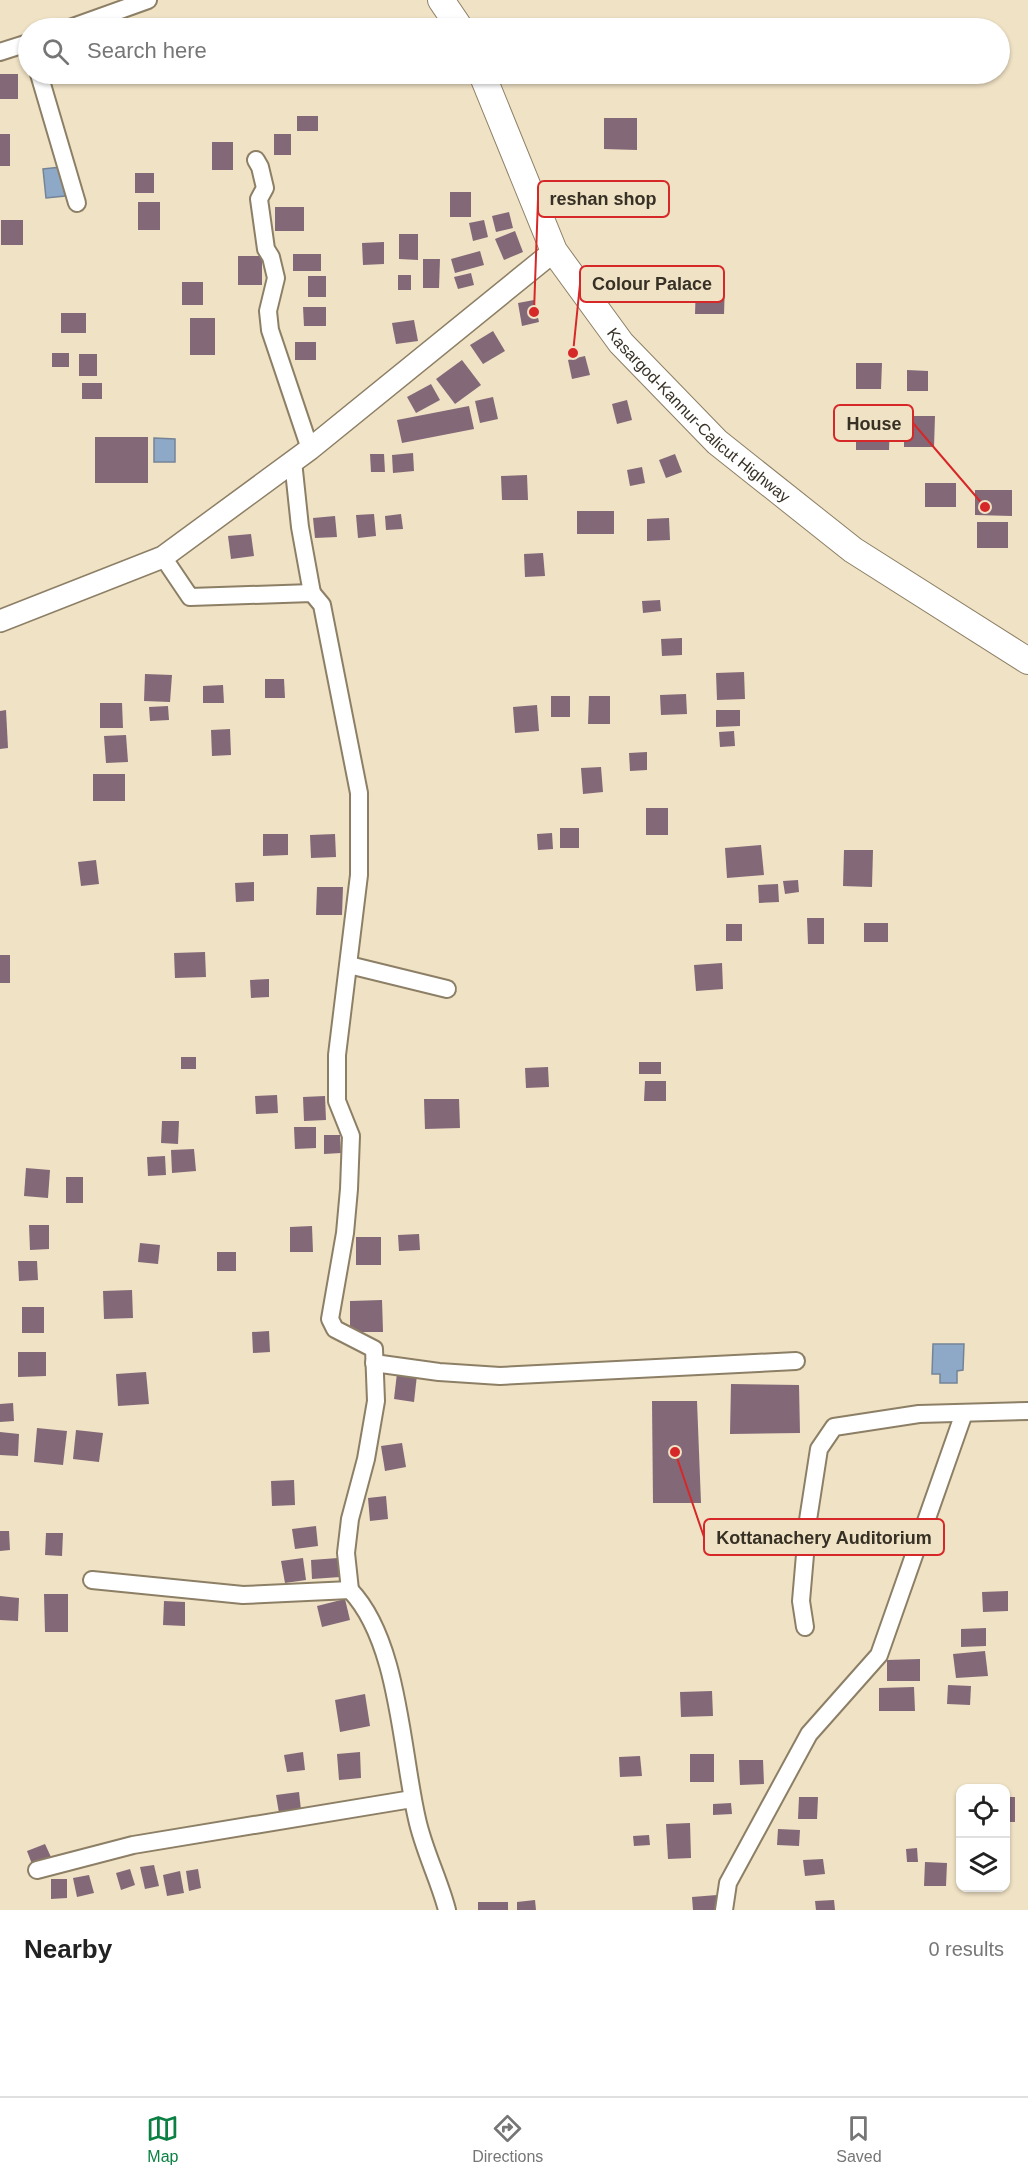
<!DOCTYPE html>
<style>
body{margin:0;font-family:Helvetica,sans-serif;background:#f6f6f6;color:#222}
.controls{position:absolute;right:18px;bottom:18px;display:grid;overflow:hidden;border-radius:12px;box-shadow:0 2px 4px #0004}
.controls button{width:54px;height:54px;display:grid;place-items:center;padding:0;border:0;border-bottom:2px solid #e0e0e0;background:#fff;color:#222;font:30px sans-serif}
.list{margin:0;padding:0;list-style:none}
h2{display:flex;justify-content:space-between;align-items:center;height:78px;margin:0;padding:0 24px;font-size:26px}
h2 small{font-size:20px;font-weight:400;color:#767676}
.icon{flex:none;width:33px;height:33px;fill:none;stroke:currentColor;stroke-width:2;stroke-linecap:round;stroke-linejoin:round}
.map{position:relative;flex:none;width:1028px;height:1910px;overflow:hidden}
.search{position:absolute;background:#fff;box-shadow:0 2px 4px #0004;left:18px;right:18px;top:18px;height:66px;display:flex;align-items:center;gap:15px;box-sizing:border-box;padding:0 21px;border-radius:33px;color:#767676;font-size:22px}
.sheet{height:186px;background:#fff}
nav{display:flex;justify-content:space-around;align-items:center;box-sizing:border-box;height:84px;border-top:2px solid #e0e0e0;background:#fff;font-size:16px;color:#767676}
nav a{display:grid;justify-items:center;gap:3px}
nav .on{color:#0b8043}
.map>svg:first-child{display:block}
</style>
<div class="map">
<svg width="1028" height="1910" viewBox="0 0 1028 1910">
<rect width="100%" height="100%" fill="#f0e2c5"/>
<!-- water -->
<g fill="#8ea8c7" stroke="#748496" stroke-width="1.5">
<polygon points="61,167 65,196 46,198 43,169"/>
<polygon points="154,438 175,439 175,462 154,462"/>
<polygon points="933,1344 964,1344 963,1370 957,1371 957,1383 940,1383 940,1374 932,1374"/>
</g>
<!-- building -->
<g fill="#836878">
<rect x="0" y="74" width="18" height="25"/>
<rect x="297" y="116" width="21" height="15"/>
<polygon points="604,118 637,118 637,150 604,149"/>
<rect x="0" y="134" width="10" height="32"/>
<rect x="274" y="134" width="17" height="21"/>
<rect x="212" y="142" width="21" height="28"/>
<rect x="135" y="173" width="19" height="20"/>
<rect x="450" y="192" width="21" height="25"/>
<rect x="138" y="202" width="22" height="28"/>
<rect x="275" y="207" width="29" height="24"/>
<polygon points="509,212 513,228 496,232 492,216"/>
<rect x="1" y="220" width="22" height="25"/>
<polygon points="484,220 488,237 473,241 469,223"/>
<polygon points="515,231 523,252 504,260 495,239"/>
<polygon points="399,234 418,234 418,260 399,259"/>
<polygon points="384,242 384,264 363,265 362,243"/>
<polygon points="480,251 484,265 455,273 451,259"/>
<rect x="293" y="254" width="28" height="17"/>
<rect x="238" y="256" width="24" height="29"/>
<polygon points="423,259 440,259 439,288 423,288"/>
<polygon points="471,273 474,285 458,289 454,277"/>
<rect x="398" y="275" width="13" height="15"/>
<rect x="308" y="276" width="18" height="21"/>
<rect x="182" y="282" width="21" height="23"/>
<polygon points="696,282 725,283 724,314 695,314"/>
<polygon points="534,300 539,322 522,326 518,303"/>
<polygon points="303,307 326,307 326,326 304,326"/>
<rect x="61" y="313" width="25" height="20"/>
<rect x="190" y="318" width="25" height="37"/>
<polygon points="414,320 418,341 396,344 392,323"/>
<polygon points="493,331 505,351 483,364 470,345"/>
<rect x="295" y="342" width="21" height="18"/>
<rect x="52" y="353" width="17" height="14"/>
<rect x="79" y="354" width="18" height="22"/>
<polygon points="585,356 590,375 572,379 568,360"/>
<polygon points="462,360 481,385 455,404 436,379"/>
<polygon points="856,363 882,363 881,389 856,389"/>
<polygon points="907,370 928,371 928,391 907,391"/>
<rect x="82" y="383" width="20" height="16"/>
<polygon points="431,384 440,400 416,413 407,397"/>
<polygon points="493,397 498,419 480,423 475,401"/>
<polygon points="627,400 632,420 617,424 612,404"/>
<polygon points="469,406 474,429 402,443 397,420"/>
<polygon points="904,416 935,416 934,447 904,447"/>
<polygon points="856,420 890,420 889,450 856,450"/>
<rect x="95" y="437" width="53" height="46"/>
<polygon points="413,453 414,471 393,473 392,455"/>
<polygon points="370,454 384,454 385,472 371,472"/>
<polygon points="675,454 682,472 666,478 659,460"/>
<polygon points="642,467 645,483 630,486 627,470"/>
<polygon points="527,475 528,500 502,500 501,476"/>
<rect x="925" y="483" width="31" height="24"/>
<polygon points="975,490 1012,490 1012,516 975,515"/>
<rect x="577" y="511" width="37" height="23"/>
<polygon points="374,514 376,536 358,538 356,515"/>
<polygon points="401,514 403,529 386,530 385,516"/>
<polygon points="335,516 337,537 315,538 313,518"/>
<polygon points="669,518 670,540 647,541 647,519"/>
<rect x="977" y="522" width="31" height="26"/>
<polygon points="251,534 254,556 231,559 228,536"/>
<polygon points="543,553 545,576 525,577 524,554"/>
<polygon points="660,600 661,611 643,613 642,601"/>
<polygon points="682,638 682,655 662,656 661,639"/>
<polygon points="744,672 745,699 717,700 716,673"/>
<polygon points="145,674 172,675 170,702 144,701"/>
<polygon points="265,679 284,679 285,698 265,698"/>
<polygon points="223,685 224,703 203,703 203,686"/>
<polygon points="686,694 687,714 661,715 660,695"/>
<rect x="551" y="696" width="19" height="21"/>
<polygon points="589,696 610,696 610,724 588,724"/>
<polygon points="100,703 122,703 123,728 100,728"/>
<polygon points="537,705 539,731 515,733 513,707"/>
<polygon points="168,706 169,720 150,721 149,707"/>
<polygon points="6,710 8,748 0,749 0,711"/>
<polygon points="716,710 740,710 740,726 716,727"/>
<polygon points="230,729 231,755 212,756 211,730"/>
<polygon points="734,731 735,746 720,747 719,732"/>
<polygon points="126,735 128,762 106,763 104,736"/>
<polygon points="647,752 647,770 630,771 629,753"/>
<polygon points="601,767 603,792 583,794 581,768"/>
<rect x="93" y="774" width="32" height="27"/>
<rect x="646" y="808" width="22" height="27"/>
<rect x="560" y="828" width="19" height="20"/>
<polygon points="552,833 553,849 538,850 537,834"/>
<polygon points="263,834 288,834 288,855 263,856"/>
<polygon points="335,834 336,857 311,858 310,835"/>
<polygon points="761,845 764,875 727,878 725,848"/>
<polygon points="844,850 873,850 872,887 843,886"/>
<polygon points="96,860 99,884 81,886 78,862"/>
<polygon points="798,880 799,892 785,894 783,881"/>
<polygon points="254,882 254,901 236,902 235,883"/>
<polygon points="778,884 779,902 759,903 758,885"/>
<polygon points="317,887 343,887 342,915 316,915"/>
<polygon points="807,918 824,918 824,944 808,944"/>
<rect x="864" y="923" width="24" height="19"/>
<rect x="726" y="924" width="16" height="17"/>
<polygon points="205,952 206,977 175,978 174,953"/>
<rect x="0" y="955" width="10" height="28"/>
<polygon points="722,963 723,989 696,991 694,965"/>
<polygon points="269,979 269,997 251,998 250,980"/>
<rect x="181" y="1057" width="15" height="12"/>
<rect x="639" y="1062" width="22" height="12"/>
<polygon points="548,1067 549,1087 526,1088 525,1068"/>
<polygon points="645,1081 666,1081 666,1101 644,1101"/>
<polygon points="277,1095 278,1113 256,1114 255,1096"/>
<polygon points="325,1096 326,1120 304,1121 303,1097"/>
<polygon points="424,1099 459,1099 460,1128 425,1129"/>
<polygon points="162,1121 179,1121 178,1144 161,1143"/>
<polygon points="294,1127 316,1127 316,1148 295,1149"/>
<polygon points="324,1135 340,1135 341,1153 324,1154"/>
<polygon points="194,1149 196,1171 172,1173 171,1150"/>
<polygon points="165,1156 166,1175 148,1176 147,1157"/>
<polygon points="26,1168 50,1170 48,1198 24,1196"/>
<rect x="66" y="1177" width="17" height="26"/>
<polygon points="29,1225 49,1225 49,1249 30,1250"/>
<polygon points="312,1226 313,1252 290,1252 290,1227"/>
<polygon points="419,1234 420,1250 399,1251 398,1235"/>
<rect x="356" y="1237" width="25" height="28"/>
<polygon points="140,1243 160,1245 158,1264 138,1262"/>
<rect x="217" y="1252" width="19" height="19"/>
<polygon points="18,1261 37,1261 38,1280 19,1281"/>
<polygon points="132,1290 133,1318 104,1319 103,1291"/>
<polygon points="382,1300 383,1332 350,1332 350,1301"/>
<rect x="22" y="1307" width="22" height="26"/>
<polygon points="269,1331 270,1352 253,1353 252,1332"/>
<polygon points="18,1352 46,1352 46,1376 18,1377"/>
<polygon points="146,1372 149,1404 118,1406 116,1374"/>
<polygon points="397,1373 417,1375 414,1402 394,1399"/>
<polygon points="731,1384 799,1385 800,1433 730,1434"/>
<polygon points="652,1401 697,1401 701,1503 653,1503"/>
<polygon points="13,1403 14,1421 0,1422 0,1404"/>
<polygon points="37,1428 67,1431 63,1465 34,1462"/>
<polygon points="76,1430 103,1433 99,1462 73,1459"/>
<polygon points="0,1432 19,1434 18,1456 0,1455"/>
<polygon points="402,1443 406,1467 385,1471 381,1446"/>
<polygon points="294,1480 295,1505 272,1506 271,1481"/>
<polygon points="386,1496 388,1519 370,1521 368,1498"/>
<polygon points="316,1526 318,1546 295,1549 292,1529"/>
<polygon points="0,1531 9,1531 10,1550 0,1551"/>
<polygon points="46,1533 63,1533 62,1556 45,1555"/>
<polygon points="303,1558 306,1580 285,1583 281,1561"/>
<polygon points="338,1558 340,1577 312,1579 311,1560"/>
<polygon points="1008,1591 1008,1611 983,1612 982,1592"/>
<polygon points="44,1594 68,1594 68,1632 45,1632"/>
<polygon points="0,1596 19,1598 18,1621 0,1620"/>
<polygon points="345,1599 350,1620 322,1627 317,1606"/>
<polygon points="164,1601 185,1602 185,1626 163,1625"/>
<polygon points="986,1628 986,1646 961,1647 961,1629"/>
<polygon points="985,1651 988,1676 956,1678 953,1654"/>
<polygon points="920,1659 920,1681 887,1681 887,1660"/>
<polygon points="948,1685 971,1686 970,1705 947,1704"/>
<polygon points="914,1687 915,1711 879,1711 879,1688"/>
<polygon points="712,1691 713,1716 681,1717 680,1692"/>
<polygon points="365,1694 370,1726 340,1732 335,1700"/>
<polygon points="303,1752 305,1770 287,1772 284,1755"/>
<polygon points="360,1752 361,1778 339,1780 337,1754"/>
<rect x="690" y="1754" width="24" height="28"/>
<polygon points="640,1756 642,1776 620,1777 619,1757"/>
<polygon points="739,1760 763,1760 764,1784 740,1785"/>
<polygon points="299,1792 301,1810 279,1813 276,1795"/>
<polygon points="799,1797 818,1797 817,1819 798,1819"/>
<rect x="1006" y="1797" width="9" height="25"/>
<polygon points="731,1803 732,1814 713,1815 713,1804"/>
<polygon points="690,1823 691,1858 668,1859 666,1824"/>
<polygon points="778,1829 800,1830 799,1846 777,1845"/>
<polygon points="649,1835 650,1845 634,1846 633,1836"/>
<polygon points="45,1844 51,1857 32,1864 27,1851"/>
<polygon points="917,1848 918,1862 907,1862 906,1849"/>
<polygon points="823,1859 825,1874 805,1876 803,1860"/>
<polygon points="925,1862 947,1863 946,1886 924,1886"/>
<polygon points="154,1865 159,1886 145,1889 140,1867"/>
<polygon points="130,1869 135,1885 121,1890 116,1873"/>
<polygon points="198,1869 201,1888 189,1891 186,1871"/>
<polygon points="180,1871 184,1893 167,1896 163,1875"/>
<polygon points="89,1875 94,1893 77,1897 73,1878"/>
<polygon points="51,1879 67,1879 67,1898 51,1899"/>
<polygon points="717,1895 718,1910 693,1910 692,1897"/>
<polygon points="535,1900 536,1910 517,1910 517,1902"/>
<polygon points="834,1900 835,1910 816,1910 815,1901"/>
<rect x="478" y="1902" width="30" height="8"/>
</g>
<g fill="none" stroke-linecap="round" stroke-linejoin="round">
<!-- minor casing -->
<g stroke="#8c7f65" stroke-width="20">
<g id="minor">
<polyline points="70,28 148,0"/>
<polyline points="0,52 28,43"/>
<polyline points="39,74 77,203"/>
<polyline points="256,160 260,167 265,188 259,199 266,249 271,257 276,278 268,311 270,330 310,449"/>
<polyline points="293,461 300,527 312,593"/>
<polyline points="163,557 190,597 312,593 322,605 359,793 359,875 337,1055 337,1101 351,1136 349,1189 345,1233 330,1319 335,1329 374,1349 376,1401 366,1459 350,1519 346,1553 350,1590"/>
<polyline points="349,965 447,989"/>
<polyline points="374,1363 439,1372 500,1376 796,1361"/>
<path d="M 92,1580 L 243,1595 L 350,1590 C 399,1641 401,1750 417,1819 C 424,1851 439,1879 447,1910"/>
<polyline points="805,1627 801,1601 808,1520 819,1449 834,1427 919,1414 1028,1411"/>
<polyline points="37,1870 133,1845 412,1799"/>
<polyline points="724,1910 728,1883 809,1734 879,1655 964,1413"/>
</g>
</g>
<!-- major casing -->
<g stroke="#8c7f65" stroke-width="24">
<polyline id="major" points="0,621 163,557 310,449 554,251"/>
</g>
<!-- highway casing -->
<g stroke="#8c7f65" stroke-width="28">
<g id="highway">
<polyline points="441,0 460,28"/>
<path id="s1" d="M 482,74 L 554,251 L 621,343 L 717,442 L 853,550 L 1028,661"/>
</g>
</g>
<!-- minor -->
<use href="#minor" stroke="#fff" stroke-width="16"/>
<!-- major -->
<use href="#major" stroke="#fff" stroke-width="21"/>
<!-- highway -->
<use href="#highway" stroke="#fff" stroke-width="26"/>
</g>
<g text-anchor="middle" stroke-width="6" stroke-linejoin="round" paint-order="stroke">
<!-- street labels -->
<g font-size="16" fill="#363025" stroke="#f0e2c5">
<text dy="6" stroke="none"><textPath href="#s1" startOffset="411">Kasargod-Kannur-Calicut Highway</textPath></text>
</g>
</g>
<!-- callouts -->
<path fill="none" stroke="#d62828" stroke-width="2" d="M534 312L538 199M573 353L580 284M985 507L913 423M675 1452L704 1537"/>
<g fill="#d62828" stroke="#f0e2c5" stroke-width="2">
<circle cx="534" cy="312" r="6"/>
<circle cx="573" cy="353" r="6"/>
<circle cx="985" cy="507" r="6"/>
<circle cx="675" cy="1452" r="6"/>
</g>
<g fill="#f0e2c5" stroke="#d62828" stroke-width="2">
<rect x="538" y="181" width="131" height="36" rx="6"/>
<rect x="580" y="266" width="144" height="36" rx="6"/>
<rect x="834" y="405" width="79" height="36" rx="6"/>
<rect x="704" y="1519" width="240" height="36" rx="6"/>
</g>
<g font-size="18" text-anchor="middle" font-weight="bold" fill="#363025">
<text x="603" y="205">reshan shop</text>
<text x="652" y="290">Colour Palace</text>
<text x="874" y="430">House</text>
<text x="824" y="1544">Kottanachery Auditorium</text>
</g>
</svg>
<div class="controls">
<button><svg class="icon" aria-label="locate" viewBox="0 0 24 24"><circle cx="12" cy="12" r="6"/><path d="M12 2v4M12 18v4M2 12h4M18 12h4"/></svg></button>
<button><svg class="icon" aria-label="layers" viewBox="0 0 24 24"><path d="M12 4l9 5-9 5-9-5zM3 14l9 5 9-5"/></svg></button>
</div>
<div class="search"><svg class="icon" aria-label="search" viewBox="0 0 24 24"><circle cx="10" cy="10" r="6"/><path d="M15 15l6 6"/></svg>Search here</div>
</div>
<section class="sheet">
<h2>Nearby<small>0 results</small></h2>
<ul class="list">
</ul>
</section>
<nav>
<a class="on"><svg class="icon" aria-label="map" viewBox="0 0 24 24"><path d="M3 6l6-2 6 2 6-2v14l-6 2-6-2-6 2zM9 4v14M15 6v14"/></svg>Map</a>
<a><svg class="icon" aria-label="directions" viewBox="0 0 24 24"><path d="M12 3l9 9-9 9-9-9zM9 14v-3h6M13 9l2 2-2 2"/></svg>Directions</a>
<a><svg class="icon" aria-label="saved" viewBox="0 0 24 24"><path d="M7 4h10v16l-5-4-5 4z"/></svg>Saved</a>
</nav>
